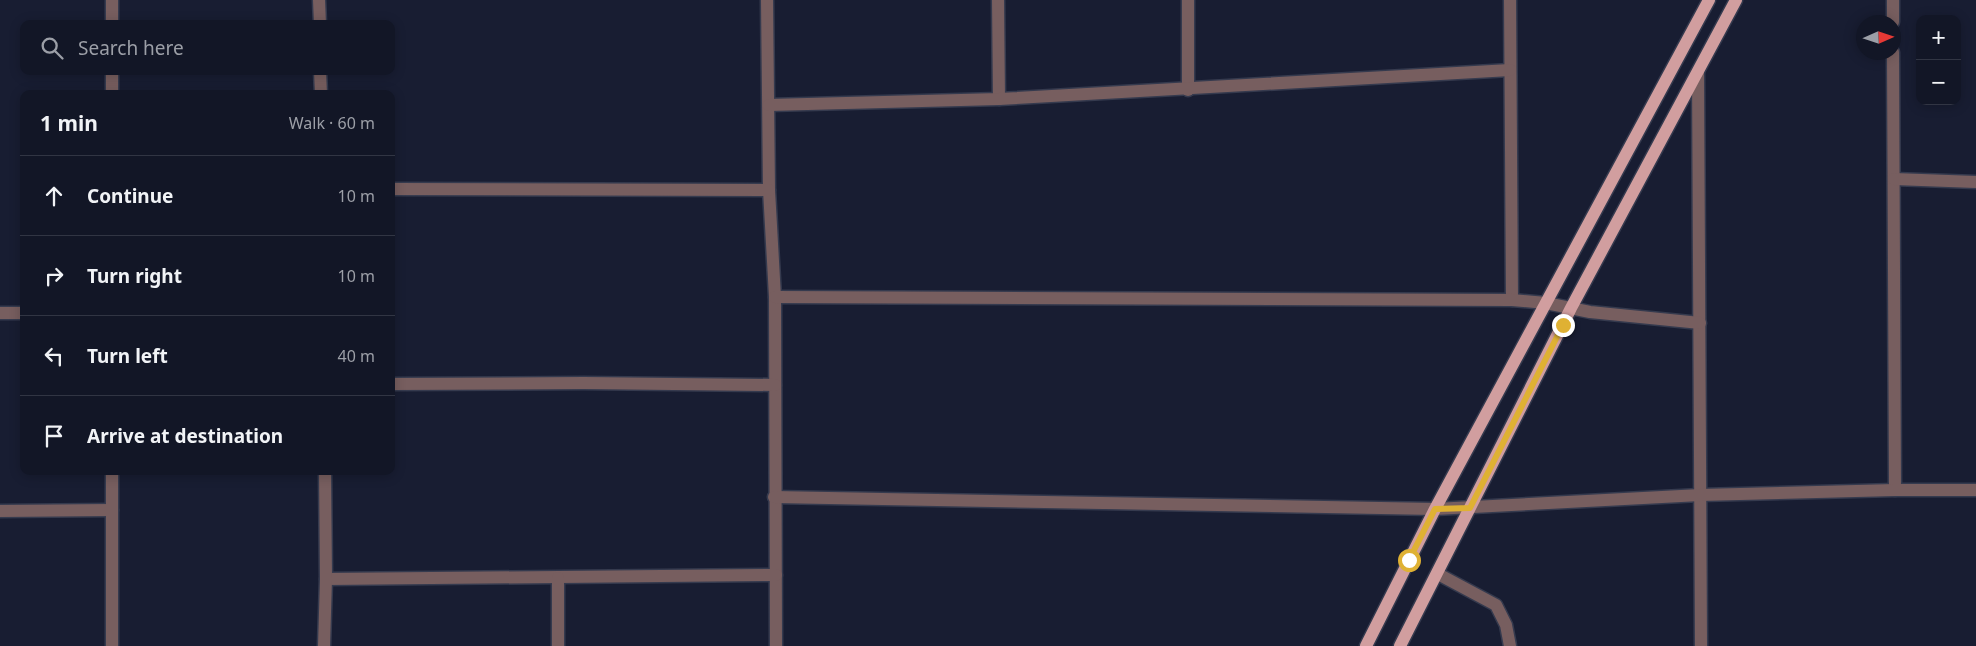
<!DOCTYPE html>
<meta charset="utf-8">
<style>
body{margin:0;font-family:"Noto Sans",sans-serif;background:#1f2332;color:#f1f3f6}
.controls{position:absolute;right:15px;top:15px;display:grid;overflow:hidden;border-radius:10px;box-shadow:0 2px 12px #0003}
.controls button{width:45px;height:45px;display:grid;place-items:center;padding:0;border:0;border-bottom:1px solid #313543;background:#121626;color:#f1f3f6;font:25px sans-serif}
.compass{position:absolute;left:1856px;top:15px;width:45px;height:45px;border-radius:50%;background:#121626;box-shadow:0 2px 12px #0003;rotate:87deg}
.stop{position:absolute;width:15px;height:15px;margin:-11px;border:4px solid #dfb133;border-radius:50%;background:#fff}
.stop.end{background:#dfb133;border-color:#fff;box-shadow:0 1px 5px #0008}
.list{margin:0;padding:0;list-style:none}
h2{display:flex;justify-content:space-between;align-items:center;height:65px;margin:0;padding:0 20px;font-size:21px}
h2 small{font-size:16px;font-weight:400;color:#9c9fa7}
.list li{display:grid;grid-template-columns:32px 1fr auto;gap:15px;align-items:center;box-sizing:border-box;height:80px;padding:0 20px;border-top:1px solid #313543}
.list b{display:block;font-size:19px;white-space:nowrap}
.list em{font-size:16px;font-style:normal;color:#9c9fa7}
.icon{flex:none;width:28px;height:28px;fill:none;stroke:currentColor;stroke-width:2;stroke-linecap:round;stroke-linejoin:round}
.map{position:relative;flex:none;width:1976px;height:646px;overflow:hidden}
.search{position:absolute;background:#121626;box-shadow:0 2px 12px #0003;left:20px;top:20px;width:375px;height:55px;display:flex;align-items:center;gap:12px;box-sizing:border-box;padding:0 18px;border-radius:10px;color:#9c9fa7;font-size:19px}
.panel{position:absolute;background:#121626;box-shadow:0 2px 12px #0003;left:20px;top:90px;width:375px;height:385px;border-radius:10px}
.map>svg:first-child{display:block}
</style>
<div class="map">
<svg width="1976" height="646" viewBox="0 0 1976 646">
<rect width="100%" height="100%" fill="#181d32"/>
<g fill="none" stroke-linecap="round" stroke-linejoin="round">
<!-- minor casing -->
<g stroke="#353a4e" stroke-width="15">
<g id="minor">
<polyline points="112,0 112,24"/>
<polyline points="319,0 320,24"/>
<polyline points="767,0 769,190 775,297 776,646"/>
<polyline points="998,0 999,99"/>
<polyline points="1510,0 1512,300"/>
<polyline points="1893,0 1893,22"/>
<polyline points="1893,52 1895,490"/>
<polyline points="112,71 112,94"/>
<polyline points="320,71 321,94"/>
<polyline points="1698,72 1701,646"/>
<polyline points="1188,90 1188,0"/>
<polyline points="769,105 999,99 1510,70"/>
<polyline points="1894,179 1976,182"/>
<polyline points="391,189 769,190"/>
<polyline points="775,297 1512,300 1546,303 1590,312 1700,323"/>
<polyline points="0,313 24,313"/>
<polyline points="391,384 584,383 775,385"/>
<polyline points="774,497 1435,509 1700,495 1895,490 1976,490"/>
<polyline points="0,511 112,510"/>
<polyline points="1438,574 1496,605 1506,625 1510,646"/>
<polyline points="326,579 776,575"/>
<polyline points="112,646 112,471"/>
<polyline points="324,646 326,579 325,471"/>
<polyline points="558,646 558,578"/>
</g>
</g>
<!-- major casing -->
<g stroke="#353a4e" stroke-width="15">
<g id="major">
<polyline points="1366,646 1435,509 1709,0"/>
<polyline points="1400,646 1571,308 1736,0"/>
</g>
</g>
<!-- minor -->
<use href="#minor" stroke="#775e5f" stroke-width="12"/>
<!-- major -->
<use href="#major" stroke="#d19e9f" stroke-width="12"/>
</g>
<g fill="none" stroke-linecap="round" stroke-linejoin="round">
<!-- route -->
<polyline stroke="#dfb133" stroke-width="6" points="1409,560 1435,509 1470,508 1563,325"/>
</g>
</svg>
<div class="controls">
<button>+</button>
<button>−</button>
</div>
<svg class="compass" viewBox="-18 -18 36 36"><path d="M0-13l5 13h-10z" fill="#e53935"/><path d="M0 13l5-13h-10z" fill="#9c9fa7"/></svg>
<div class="stop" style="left:1409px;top:560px"></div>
<div class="stop end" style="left:1563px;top:325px"></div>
<div class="search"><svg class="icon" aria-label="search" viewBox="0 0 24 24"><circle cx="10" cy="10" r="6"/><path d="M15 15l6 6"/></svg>Search here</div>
<section class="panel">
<h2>1 min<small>Walk · 60 m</small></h2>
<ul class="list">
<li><svg class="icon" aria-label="ahead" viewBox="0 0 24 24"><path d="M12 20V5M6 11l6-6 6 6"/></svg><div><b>Continue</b></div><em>10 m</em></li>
<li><svg class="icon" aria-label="right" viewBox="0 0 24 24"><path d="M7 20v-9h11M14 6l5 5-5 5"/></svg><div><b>Turn right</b></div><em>10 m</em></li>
<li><svg class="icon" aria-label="left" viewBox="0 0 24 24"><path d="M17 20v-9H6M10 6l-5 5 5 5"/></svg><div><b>Turn left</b></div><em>40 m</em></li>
<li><svg class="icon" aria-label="arrive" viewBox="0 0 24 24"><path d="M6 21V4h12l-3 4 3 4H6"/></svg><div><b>Arrive at destination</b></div></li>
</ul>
</section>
</div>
